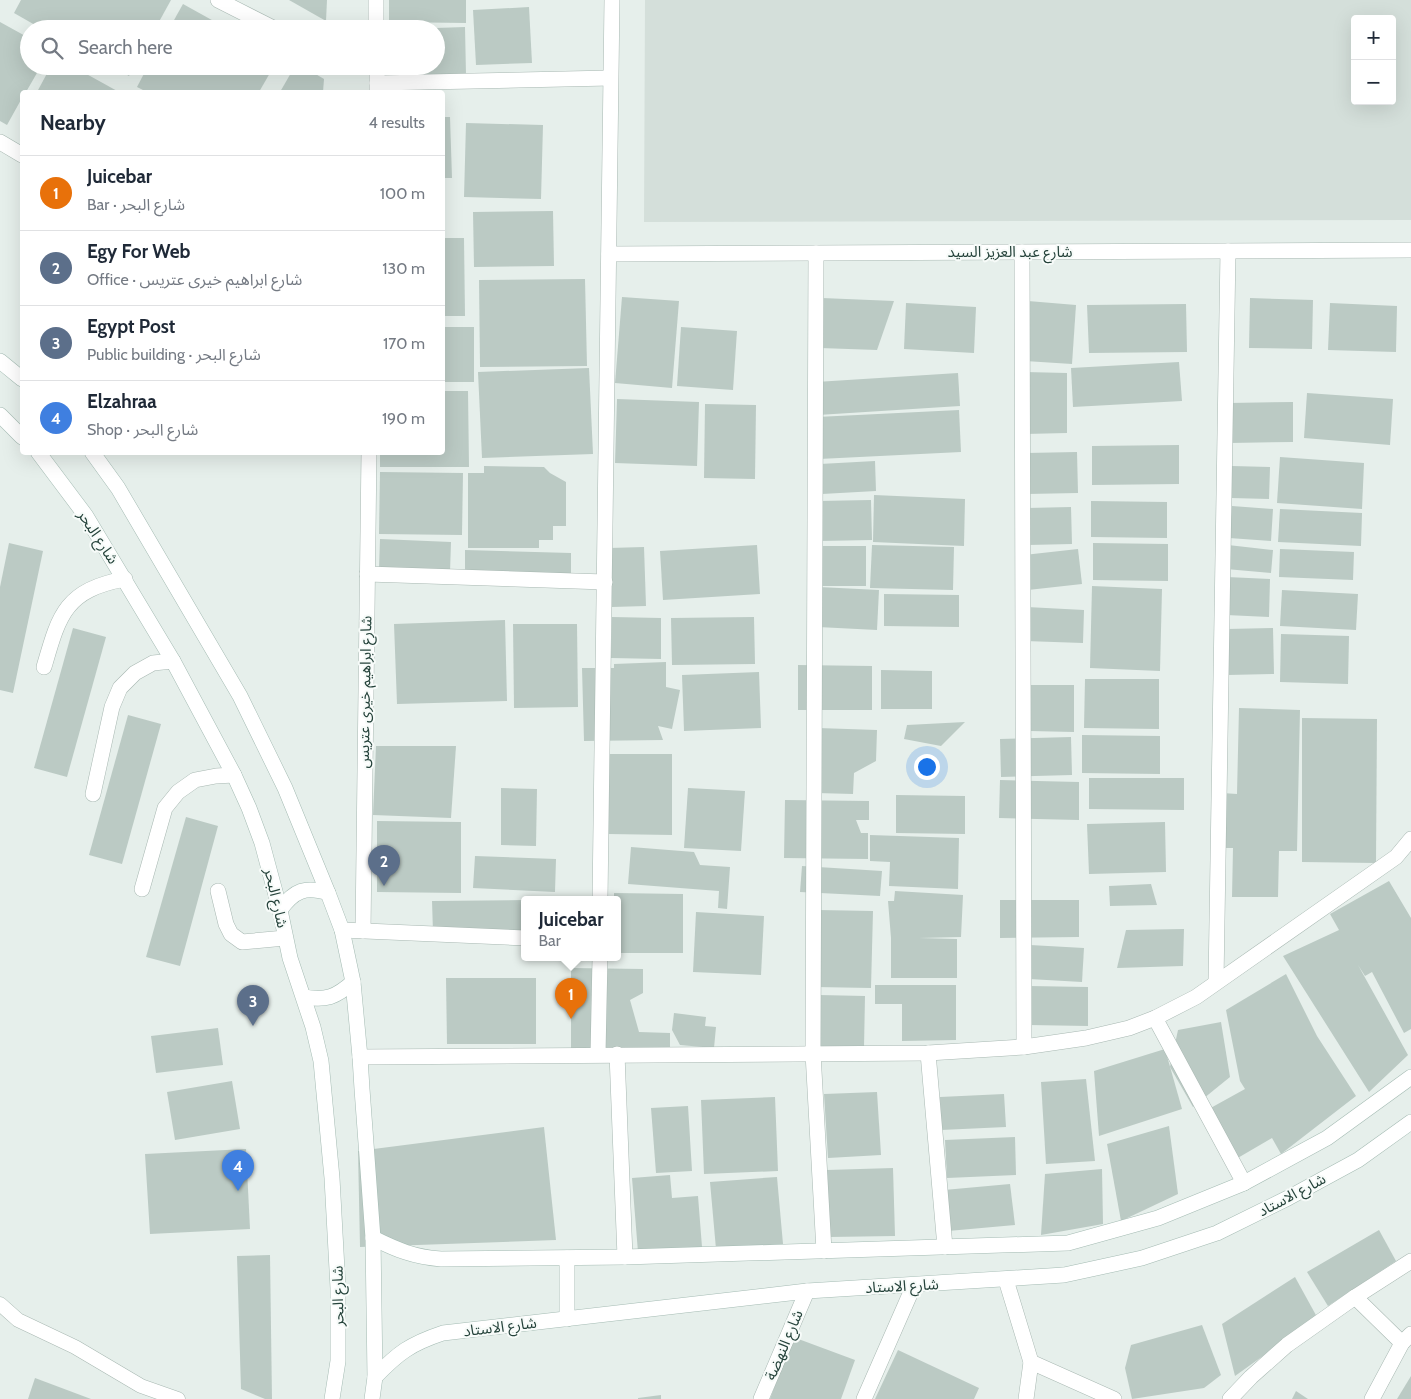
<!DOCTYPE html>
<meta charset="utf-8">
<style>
body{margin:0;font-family:Cabin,"Noto Sans Arabic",sans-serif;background:#f2f2f3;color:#1f2937}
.controls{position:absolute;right:15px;top:15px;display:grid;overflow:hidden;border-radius:5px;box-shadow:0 5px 20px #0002}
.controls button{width:45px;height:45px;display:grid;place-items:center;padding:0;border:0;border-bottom:1px solid #e0e1e3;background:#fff;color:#1f2937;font:25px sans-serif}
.you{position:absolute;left:926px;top:766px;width:18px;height:18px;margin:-12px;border:4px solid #fff;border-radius:50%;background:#1a73e8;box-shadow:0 0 0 8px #1a73e833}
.badge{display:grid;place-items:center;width:32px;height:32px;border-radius:50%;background:#7f5249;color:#fff;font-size:16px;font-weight:700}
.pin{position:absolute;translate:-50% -41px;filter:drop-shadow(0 1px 2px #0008)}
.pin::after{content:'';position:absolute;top:26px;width:18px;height:15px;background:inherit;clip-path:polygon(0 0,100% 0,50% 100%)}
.popup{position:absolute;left:521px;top:896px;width:100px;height:65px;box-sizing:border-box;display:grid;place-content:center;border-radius:5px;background:#fff;filter:drop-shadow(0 1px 4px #0005);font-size:16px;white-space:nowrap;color:#747a83}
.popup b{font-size:19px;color:#1f2937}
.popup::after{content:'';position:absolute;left:50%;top:100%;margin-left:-10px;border:10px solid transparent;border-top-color:#fff}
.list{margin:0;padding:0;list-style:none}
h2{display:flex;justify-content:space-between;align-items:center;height:65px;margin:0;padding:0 20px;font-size:21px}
h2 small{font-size:16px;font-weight:400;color:#747a83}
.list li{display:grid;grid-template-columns:32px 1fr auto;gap:15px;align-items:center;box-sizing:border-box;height:75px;padding:0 20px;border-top:1px solid #e0e1e3}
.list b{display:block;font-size:19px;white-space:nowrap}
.list p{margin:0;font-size:16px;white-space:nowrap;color:#747a83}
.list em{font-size:16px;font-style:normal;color:#747a83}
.icon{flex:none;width:28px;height:28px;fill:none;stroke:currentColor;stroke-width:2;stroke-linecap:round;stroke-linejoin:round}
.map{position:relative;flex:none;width:1411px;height:1399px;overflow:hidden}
.search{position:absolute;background:#fff;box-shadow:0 5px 20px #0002;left:20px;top:20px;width:425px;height:55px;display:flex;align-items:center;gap:12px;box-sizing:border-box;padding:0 18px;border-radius:28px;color:#747a83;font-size:19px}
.panel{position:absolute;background:#fff;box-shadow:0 5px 20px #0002;left:20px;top:90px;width:425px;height:365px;border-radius:5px}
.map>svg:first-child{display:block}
</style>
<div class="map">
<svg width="1411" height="1399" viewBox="0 0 1411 1399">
<rect width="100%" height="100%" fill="#e6efeb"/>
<!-- built -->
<path fill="#d4dfda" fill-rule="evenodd" d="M 645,0 L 1411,0 L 1411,220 L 644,222 ZM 1355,19 L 1392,19 L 1392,101 L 1355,101 Z"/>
<!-- building -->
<g fill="#bbcac4">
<polygon points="21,0 171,0 155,29 42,29 14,13"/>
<polygon points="289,0 327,0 326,21"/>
<polygon points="389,0 466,0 466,23 389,22"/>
<polygon points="183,4 228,29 169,29"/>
<polygon points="529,7 532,63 476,65 473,10"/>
<polygon points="0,22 29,38 29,66 41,66 26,92 22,92 22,98 7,125 0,121"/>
<polygon points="465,27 466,75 390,75 390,66 436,66 436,28"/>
<polygon points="51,66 72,66 119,92 37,92"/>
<polygon points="111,66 134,66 129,76"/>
<polygon points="148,66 274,66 259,92 147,92 137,87"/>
<polygon points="295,66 302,66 324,79 323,92 280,92"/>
<polygon points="442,117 450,117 452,178 442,178"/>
<polygon points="466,123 543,125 541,199 464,197"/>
<polygon points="553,211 554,266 474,267 473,212"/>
<polygon points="442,238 464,238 465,316 442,316"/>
<polygon points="585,279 587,366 480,367 479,280"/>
<polygon points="622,297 679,301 672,388 615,383"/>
<polygon points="822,298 894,301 877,350 820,348"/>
<polygon points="1250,298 1313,300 1312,349 1249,348"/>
<polygon points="1028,301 1076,305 1072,364 1025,361"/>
<polygon points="906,303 976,307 974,353 904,349"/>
<polygon points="1330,303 1397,306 1396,352 1328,350"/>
<polygon points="1186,304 1187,352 1089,353 1087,305"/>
<rect x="442" y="327" width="32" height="55"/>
<polygon points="681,327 737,331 733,390 677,386"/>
<polygon points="1179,362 1182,401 1073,407 1071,368"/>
<polygon points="589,368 593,454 482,458 478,372"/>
<polygon points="1025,372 1067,373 1067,433 1025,434"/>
<polygon points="958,373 960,406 818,415 816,382"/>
<polygon points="442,391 468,391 469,467 380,467 380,452 442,452"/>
<polygon points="1307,393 1393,399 1390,445 1304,438"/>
<polygon points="617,399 699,402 697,466 615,463"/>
<polygon points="1293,402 1293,442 1230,443 1229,403"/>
<polygon points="705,404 756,405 755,479 704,478"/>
<polygon points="959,410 961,452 819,459 817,417"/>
<polygon points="1179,445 1179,484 1092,485 1092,446"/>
<polygon points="1077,452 1078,493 1027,494 1026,453"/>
<polygon points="1280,457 1364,463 1362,509 1277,503"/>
<polygon points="875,461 876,491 822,494 820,464"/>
<polygon points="484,466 544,467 550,473 566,482 566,526 553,526 553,540 539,540 539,548 468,548 468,473 484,473"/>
<polygon points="1232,466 1270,467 1269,499 1231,498"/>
<polygon points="380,472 463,473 462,535 379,534"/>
<polygon points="874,495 965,499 964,546 873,542"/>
<polygon points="871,500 872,540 819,541 818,501"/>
<polygon points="1091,501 1167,502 1167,538 1091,537"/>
<polygon points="1232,506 1273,509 1271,541 1229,538"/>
<polygon points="1071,507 1072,544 1028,545 1027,508"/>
<polygon points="1280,509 1362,513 1361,546 1278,542"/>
<polygon points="380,539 451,542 450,572 379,569"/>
<polygon points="9,543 43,551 13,693 0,690 0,587"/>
<polygon points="1093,543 1168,544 1168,581 1093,580"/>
<polygon points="757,545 760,594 663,600 660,551"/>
<polygon points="872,545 954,547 953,590 870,588"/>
<polygon points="1228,545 1273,550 1271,573 1226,569"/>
<rect x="819" y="546" width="47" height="40"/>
<polygon points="644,547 646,606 612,607 609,548"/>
<polygon points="1078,549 1082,584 1028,590 1024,555"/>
<polygon points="1280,549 1354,552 1353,580 1279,577"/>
<polygon points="465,550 571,553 571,576 465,574"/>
<polygon points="1227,577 1270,579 1269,617 1226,615"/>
<polygon points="1092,586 1162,589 1160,671 1090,668"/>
<polygon points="819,587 879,590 877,630 818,627"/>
<polygon points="1282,590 1358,594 1356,630 1280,626"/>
<polygon points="884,594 959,595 959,627 884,626"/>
<polygon points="1027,607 1084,610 1083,643 1025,641"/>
<polygon points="612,617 661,618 661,659 611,658"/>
<polygon points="754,617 755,664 672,665 671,618"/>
<polygon points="505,620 507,701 397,704 394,624"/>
<polygon points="513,624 577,624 578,707 514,708"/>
<polygon points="73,628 106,637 67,777 34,768"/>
<polygon points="1273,628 1274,674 1228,675 1227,629"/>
<polygon points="1281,634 1349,636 1348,684 1280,682"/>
<polygon points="666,662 666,687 680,690 672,729 658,726 663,740 584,741 582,668 614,668 614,664"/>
<polygon points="798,665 872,666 872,710 798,710"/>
<polygon points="881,670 932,671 932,709 881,709"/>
<polygon points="759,672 761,728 684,731 682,675"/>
<polygon points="1085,679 1159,679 1159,729 1084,728"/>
<polygon points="1030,685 1074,685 1074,732 1030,731"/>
<polygon points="1239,708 1300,710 1297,851 1279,851 1278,897 1232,897 1233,848 1221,848 1222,793 1237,794"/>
<polygon points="128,715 161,724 122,864 89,855"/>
<polygon points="1302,718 1377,719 1376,863 1302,862"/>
<polygon points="965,722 941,746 904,739 907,725"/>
<polygon points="818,728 877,730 876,761 854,773 853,794 816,793"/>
<polygon points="1082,735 1160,736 1160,774 1082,773"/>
<polygon points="1071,737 1072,775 1001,777 1000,739"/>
<polygon points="376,746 456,746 451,818 373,815"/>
<polygon points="609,754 672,754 672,835 608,834"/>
<polygon points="1089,778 1184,778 1184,810 1089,809"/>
<polygon points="1000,780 1079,782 1079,820 999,818"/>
<polygon points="501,788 537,789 536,846 501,845"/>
<polygon points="688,788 745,791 741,851 684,848"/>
<polygon points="896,795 965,796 965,834 896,833"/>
<polygon points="785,800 869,801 869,820 856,820 861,833 868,833 868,859 784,858"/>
<polygon points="186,817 218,826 180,966 146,957"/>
<polygon points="377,821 461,822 461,893 377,892"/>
<polygon points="1165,822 1166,872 1089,874 1087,824"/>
<polygon points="870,835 959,838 958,889 889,886 890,862 870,861"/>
<polygon points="631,847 694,852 700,865 730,867 727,909 718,908 719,891 628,884"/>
<polygon points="475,856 556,859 555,892 473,888"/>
<polygon points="802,866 882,871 880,896 800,892"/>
<polygon points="1389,881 1411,918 1411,1029 1404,1033 1372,972 1365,976 1358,965 1408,1055 1369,1092 1283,956 1339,930 1330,914"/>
<polygon points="1151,884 1157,905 1110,906 1109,886"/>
<polygon points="895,891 963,895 961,937 919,938 957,939 957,978 891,978 891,938 888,901 894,901"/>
<polygon points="614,893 683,894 683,953 617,953 617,900 614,900"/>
<polygon points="525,900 525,931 433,932 432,901"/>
<polygon points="1000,900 1079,900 1079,937 1000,938"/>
<polygon points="818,910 873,911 871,988 816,987"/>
<polygon points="696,912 764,916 761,975 693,972"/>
<polygon points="1184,929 1183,966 1117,968 1126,930"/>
<polygon points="1030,945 1084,948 1082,982 1029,979"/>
<polygon points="571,968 643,969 643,993 630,1000 639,1032 670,1033 670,1054 571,1054"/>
<polygon points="1286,974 1317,1036 1356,1096 1281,1154 1272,1138 1236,1159 1207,1110 1245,1089 1240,1081 1226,1010"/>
<polygon points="446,978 536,978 536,1044 447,1044"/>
<polygon points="875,985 956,985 956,1040 902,1041 902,1004 875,1004"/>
<polygon points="1029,986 1088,987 1088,1026 1029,1025"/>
<polygon points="819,995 865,996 864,1048 817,1047"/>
<polygon points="674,1013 706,1017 705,1026 716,1027 714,1048 680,1045 672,1030"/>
<polygon points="1221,1022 1230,1077 1193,1107 1170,1067 1178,1030"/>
<polygon points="218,1028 223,1065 156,1073 151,1036"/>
<polygon points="1165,1049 1182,1109 1099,1136 1094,1071"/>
<polygon points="1086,1079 1095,1161 1046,1164 1041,1082"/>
<polygon points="232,1081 240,1129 175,1140 167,1092"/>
<polygon points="877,1092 881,1155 828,1158 824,1094"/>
<polygon points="1004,1094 1006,1127 941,1130 940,1097"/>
<polygon points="775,1097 778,1171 704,1174 701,1100"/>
<polygon points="688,1106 692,1171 656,1173 651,1108"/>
<polygon points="1169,1126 1178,1194 1121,1221 1107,1144"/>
<polygon points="544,1127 556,1240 360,1247 358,1151"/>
<polygon points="1015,1137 1016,1175 947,1178 945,1140"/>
<polygon points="246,1149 250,1229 150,1234 145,1154"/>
<polygon points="893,1168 895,1236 829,1237 827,1170"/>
<polygon points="1102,1169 1103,1224 1041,1235 1045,1174"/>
<polygon points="670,1175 672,1198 698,1196 702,1247 638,1252 632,1178"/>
<polygon points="777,1177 783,1244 716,1249 710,1182"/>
<polygon points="1010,1184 1015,1225 948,1231 944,1190"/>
<polygon points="1379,1230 1396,1261 1328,1306 1307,1272"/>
<polygon points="270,1255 272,1399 265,1399 241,1389 237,1256"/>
<polygon points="1295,1277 1317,1317 1235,1376 1222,1324"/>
<polygon points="1202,1325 1221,1375 1204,1388 1132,1399 1125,1368 1131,1345"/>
<polygon points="793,1337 855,1360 841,1399 770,1399"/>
<polygon points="898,1350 979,1388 974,1399 875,1399"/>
<polygon points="1411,1376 1411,1399 1397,1399"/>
<polygon points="35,1378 91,1399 28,1399"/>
<polygon points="1296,1391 1308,1399 1292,1399"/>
<polygon points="661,1395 661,1399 638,1399 638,1398"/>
</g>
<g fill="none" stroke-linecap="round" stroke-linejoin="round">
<!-- service casing -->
<g stroke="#a8b8b2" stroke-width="15">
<polyline id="service" points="0,1304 18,1320 75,1347 141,1386 178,1399"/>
</g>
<!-- minor casing -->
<g stroke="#a8b8b2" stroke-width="16">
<g id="minor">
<polyline points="218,0 275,29"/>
<polyline points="376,0 376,29"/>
<polyline points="377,83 610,78"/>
<polyline points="377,92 377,66"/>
<polyline points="0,142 22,155"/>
<polyline points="1022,252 1024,1047"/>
<polyline points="816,253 813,1053 824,1251"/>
<polyline points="609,254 1411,250"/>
<polyline points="367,574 605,582"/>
<path d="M 44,667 C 59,615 65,590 125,579"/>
<polyline points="93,794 112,707 120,688 135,673 153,663 173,661"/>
<polyline points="142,889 165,808 178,792 195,780 216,776 234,775"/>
<polyline points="218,891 226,924 231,934 242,942 285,938"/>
<polyline points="600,900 612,0"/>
<polyline points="342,930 525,938"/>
<polyline points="363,931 369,452"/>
<polyline points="1216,982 1228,251"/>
<polyline points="1155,1018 1244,1183"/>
<polyline points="928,1053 945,1247"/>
<polyline points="598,1054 600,958"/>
<polyline points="617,1054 625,1257"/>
<polyline points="360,1057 928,1053 1024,1047 1086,1038 1129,1028 1155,1018 1196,997 1396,857 1411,839"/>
<polyline points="1006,1280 1031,1362 1026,1399"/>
<polyline points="1355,1297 1402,1343"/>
<polyline points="1031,1362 1114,1399"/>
<polyline points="761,1399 807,1291"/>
<polyline points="864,1399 914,1285"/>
<polyline points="1230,1399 1251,1377 1287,1345 1355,1297 1411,1261"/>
<polyline points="1372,1399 1402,1343 1411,1334"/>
</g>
</g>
<!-- secondary casing -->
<g stroke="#a4bbb3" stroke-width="16">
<g id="secondary">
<polyline points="0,361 22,379"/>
<polyline points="0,415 22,437"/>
<polyline points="38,452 86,516 173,661 234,775 249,808 262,843 280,910 290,958 313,1027 321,1061 332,1178 338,1288 338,1361 332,1399"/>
<polyline points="92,452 118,488 240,696 285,788 328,893 342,930 353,982 360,1057 362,1089 373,1238 375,1377 372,1399"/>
<path d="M 280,910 C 294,890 306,886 328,893"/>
<path d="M 304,997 C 326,1001 336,997 353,982"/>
<path d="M 373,1238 C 397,1250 414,1257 441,1259 L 625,1257 L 1068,1243 L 1158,1218 L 1244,1183 L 1327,1138 L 1411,1077"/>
<polyline points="567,1258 567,1319"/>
<path d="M 375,1377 C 398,1353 410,1344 443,1333 L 807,1291 L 1064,1275 L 1142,1258 L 1217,1233 L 1288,1198 L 1358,1160 L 1411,1122"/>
</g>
</g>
<!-- service -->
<use href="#service" stroke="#fff" stroke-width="14"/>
<!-- minor -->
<use href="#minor" stroke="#fff" stroke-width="15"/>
<!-- secondary -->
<use href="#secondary" stroke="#fff" stroke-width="15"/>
</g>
<g text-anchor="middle" stroke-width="4" stroke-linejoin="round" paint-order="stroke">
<!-- street labels -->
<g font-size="15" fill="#24423a" stroke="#f7fbf9">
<text x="1010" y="257">شارع عبد العزيز السيد</text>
<text transform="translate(98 537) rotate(57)" y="5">شارع البحر</text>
<text transform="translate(365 692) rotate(-89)" y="5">شارع ابراهيم خيرى عتريس</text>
<text transform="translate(276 898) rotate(77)" y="5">شارع البحر</text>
<text transform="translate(1292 1195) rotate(-28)" y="5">شارع الاستاد</text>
<text transform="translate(902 1286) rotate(-3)" y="5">شارع الاستاد</text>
<text transform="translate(338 1296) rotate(-91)" y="5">شارع البحر</text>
<text transform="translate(500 1327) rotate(-7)" y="5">شارع الاستاد</text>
<text transform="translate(784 1345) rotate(-67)" y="5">شارع النهضة</text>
</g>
</g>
</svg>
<div class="controls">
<button>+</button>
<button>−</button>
</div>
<div class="you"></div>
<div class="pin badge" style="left:571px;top:1019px;background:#e8710a">1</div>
<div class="popup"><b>Juicebar</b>Bar</div>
<div class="pin badge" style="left:384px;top:886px;background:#5c6f8a">2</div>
<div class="pin badge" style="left:253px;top:1026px;background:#5c6f8a">3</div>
<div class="pin badge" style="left:238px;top:1191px;background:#3f7fe0">4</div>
<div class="search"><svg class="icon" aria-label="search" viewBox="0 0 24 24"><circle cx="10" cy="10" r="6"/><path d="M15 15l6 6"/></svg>Search here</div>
<section class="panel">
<h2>Nearby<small>4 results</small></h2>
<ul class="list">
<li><span class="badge" style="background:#e8710a">1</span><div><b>Juicebar</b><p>Bar · شارع البحر</p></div><em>100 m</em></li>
<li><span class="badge" style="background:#5c6f8a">2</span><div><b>Egy For Web</b><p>Office · شارع ابراهيم خيرى عتريس</p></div><em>130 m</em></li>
<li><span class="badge" style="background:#5c6f8a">3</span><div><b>Egypt Post</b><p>Public building · شارع البحر</p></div><em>170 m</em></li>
<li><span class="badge" style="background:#3f7fe0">4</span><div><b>Elzahraa</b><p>Shop · شارع البحر</p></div><em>190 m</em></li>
</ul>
</section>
</div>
